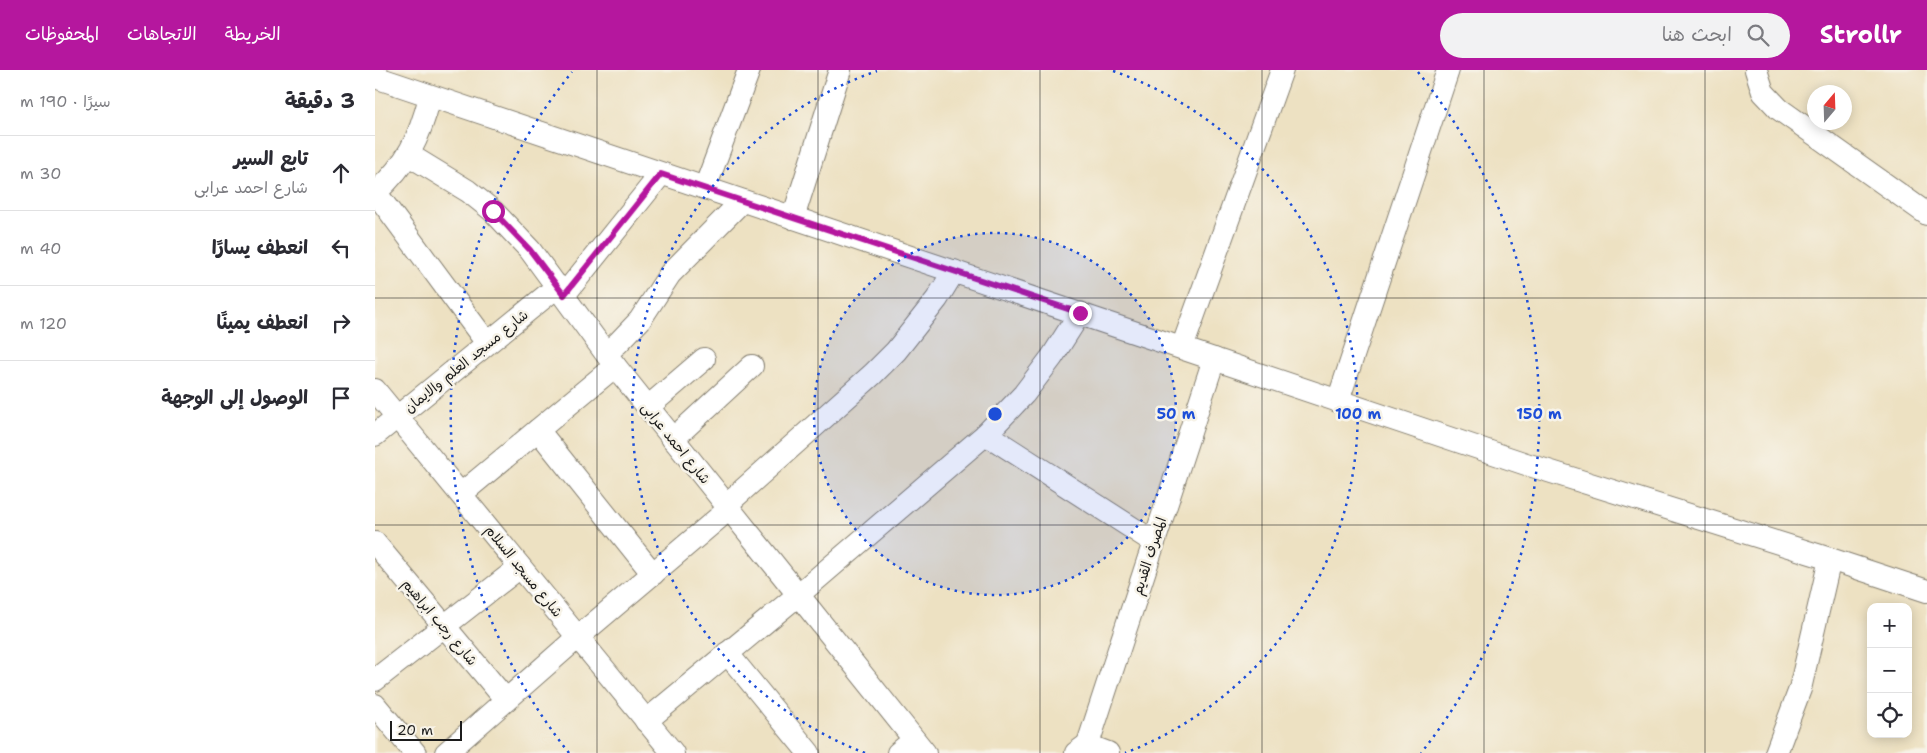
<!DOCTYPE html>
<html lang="ar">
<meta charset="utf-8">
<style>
body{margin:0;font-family:"Shantell Sans","Playpen Sans Arabic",sans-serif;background:#f2f2f3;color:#2b2b33;direction:rtl}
.controls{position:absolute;right:15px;bottom:15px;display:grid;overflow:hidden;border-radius:10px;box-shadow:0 2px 12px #0003}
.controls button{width:45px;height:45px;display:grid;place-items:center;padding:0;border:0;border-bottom:1px solid #e1e1e2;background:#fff;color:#2b2b33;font:25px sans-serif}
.compass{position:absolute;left:1432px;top:15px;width:45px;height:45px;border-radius:50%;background:#fff;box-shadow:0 2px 12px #0003;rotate:19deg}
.scale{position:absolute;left:15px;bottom:12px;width:72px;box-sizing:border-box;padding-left:5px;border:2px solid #1c1c1c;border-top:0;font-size:14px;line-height:18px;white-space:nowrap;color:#1c1c1c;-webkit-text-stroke:4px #f7f3e8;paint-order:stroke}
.stop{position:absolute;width:15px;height:15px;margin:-11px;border:4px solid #b5179e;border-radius:50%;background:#fff}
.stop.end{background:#b5179e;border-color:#fff;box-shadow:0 1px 5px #0008}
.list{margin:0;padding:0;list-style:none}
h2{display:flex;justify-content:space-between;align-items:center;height:65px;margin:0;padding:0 20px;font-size:21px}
h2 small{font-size:16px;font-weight:400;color:#7c7c81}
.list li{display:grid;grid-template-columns:32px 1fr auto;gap:15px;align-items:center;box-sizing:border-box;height:75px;padding:0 20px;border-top:1px solid #e1e1e2}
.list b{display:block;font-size:19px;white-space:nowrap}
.list p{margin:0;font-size:16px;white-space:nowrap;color:#7c7c81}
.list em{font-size:16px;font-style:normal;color:#7c7c81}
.icon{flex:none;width:28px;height:28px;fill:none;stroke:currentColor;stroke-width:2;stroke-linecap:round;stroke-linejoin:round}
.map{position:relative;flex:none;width:1552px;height:683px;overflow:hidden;direction:ltr}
header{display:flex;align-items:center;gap:30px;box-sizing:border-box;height:70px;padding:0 25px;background:#b5179e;color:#fff}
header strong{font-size:24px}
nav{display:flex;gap:28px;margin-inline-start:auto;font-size:18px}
.search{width:350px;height:45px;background:#f2f2f3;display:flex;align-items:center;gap:12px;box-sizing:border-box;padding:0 18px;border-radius:28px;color:#7c7c81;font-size:19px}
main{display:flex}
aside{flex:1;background:#fff}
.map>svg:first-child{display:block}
</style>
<header>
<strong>Strollr</strong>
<div class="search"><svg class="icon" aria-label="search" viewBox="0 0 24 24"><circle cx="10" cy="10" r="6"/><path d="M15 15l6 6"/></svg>ابحث هنا</div>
<nav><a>الخريطة</a><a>الاتجاهات</a><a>المحفوظات</a></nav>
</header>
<main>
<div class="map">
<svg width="1552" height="683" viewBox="0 0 1552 683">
<rect width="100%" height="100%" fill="#f7f3e8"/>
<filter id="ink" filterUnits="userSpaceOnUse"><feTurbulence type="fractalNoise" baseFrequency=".02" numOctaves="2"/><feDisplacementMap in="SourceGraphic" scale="10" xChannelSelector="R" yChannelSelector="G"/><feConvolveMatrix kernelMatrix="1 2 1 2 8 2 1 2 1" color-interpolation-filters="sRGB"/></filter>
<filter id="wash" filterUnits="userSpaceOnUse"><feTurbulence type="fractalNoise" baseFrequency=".0096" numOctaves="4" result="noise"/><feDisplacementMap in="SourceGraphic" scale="20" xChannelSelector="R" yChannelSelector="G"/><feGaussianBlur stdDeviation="1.12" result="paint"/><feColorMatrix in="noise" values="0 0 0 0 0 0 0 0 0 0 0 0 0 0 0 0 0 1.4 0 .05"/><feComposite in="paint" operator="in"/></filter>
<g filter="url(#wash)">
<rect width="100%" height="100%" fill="#ede1c2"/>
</g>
<g filter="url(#ink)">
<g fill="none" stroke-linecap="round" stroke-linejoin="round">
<!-- minor casing -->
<g stroke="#847e6f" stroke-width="24">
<g id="minor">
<polyline points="1381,0 1388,22 1404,39 1552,144"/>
<polyline points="0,7 1151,394 1455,489 1552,521"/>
<polyline points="34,85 93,121 118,141 155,180 240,296 550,683"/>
<polyline points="330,118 374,0"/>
<path d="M 0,123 C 33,93 44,69 55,27"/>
<polyline points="1,123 112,273"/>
<polyline points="418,148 465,0"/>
<polyline points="189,225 286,104"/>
<polyline points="807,278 907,0"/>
<polyline points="231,283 243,273 265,250 295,204 367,131"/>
<polyline points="0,320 298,683"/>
<polyline points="963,331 1073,0"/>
<polyline points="273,337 329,289"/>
<polyline points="163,360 278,504"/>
<polyline points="611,364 779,472"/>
<polyline points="0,365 183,216"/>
<polyline points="298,369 377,296"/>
<polyline points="86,424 240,296"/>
<polyline points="351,435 498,304 521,281 562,229 579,201"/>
<polyline points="0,473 131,630"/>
<polyline points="352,583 434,683"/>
<polyline points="0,610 145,497"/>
<polyline points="0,635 40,683"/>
<polyline points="271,651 423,525 611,364 649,324 677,287 705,243"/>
<polyline points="71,683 203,567 354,439"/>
<polyline points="523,683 539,670"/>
<polyline points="701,683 712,675 733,683"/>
<polyline points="710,683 839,289"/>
<polyline points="1401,683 1425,619 1455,489"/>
</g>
</g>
<!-- minor -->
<use href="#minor" stroke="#fff" stroke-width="22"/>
</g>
</g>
<g fill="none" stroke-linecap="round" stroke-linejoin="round" filter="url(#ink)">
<!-- route -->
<polyline stroke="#b5179e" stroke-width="6" points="118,141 155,180 189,225 286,104 705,243"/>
</g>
<!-- grid -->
<path fill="none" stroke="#1c1c1c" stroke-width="1" stroke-opacity="0.55" d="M 222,0 L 222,683M 443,0 L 443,683M 665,0 L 665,683M 887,0 L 887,683M 1109,0 L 1109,683M 1330,0 L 1330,683M 0,228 L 1552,228M 0,455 L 1552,455"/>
<!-- distance rings -->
<circle cx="620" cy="344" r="181" fill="#1d4ed8" fill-opacity=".12"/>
<g fill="none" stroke="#1d4ed8" stroke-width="2.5" stroke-dasharray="2.5 5">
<circle cx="620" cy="344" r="181"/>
<path d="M490 683A363 363 0 0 1 502 1M738 1A363 363 0 0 1 750 683"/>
<path d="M194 683A544 544 0 0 1 197 2M1043 2A544 544 0 0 1 1046 683"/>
</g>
<g text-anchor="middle" stroke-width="5" stroke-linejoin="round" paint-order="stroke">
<!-- street labels -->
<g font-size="14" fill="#1c1c1c" stroke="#f7f3e8">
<text transform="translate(91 291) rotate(-39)" y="5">شارع مسجد العلم والايمان</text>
<text transform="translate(301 373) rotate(51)" y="5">شارع احمد عرابى</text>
<text transform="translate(774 486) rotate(-72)" y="5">المصرف القديم</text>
<text transform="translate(149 501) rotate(51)" y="5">شارع مسجد السلام</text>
<text transform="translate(65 552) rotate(50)" y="5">شارع رجب ابراهيم</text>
</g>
</g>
<circle cx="620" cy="344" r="8" fill="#1d4ed8" stroke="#f7f3e8" stroke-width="2.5"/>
<g font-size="15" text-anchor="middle" font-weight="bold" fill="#1d4ed8" stroke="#f7f3e8" stroke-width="5" stroke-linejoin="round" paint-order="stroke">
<text x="801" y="349">50 m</text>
<text x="983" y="349">100 m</text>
<text x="1164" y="349">150 m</text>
</g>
</svg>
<div class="controls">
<button>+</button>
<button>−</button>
<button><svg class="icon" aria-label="locate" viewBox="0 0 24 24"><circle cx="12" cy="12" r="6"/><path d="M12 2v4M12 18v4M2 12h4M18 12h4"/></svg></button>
</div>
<svg class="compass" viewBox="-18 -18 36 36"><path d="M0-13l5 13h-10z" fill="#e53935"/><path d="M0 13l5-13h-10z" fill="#7c7c81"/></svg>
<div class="scale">20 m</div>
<div class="stop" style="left:118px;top:141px"></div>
<div class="stop end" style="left:705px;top:243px"></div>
</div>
<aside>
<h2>3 دقيقة<small>سيرًا · 190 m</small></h2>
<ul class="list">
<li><svg class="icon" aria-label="ahead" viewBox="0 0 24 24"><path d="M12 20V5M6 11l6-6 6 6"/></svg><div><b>تابع السير</b><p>شارع احمد عرابى</p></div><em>30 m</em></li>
<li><svg class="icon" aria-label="left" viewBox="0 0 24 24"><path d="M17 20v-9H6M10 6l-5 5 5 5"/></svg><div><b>انعطف يسارًا</b></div><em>40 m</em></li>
<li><svg class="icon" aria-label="right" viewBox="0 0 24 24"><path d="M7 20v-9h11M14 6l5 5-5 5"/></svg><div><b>انعطف يمينًا</b></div><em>120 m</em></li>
<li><svg class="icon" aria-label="arrive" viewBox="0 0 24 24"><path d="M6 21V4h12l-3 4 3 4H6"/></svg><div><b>الوصول إلى الوجهة</b></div></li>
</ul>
</aside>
</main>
